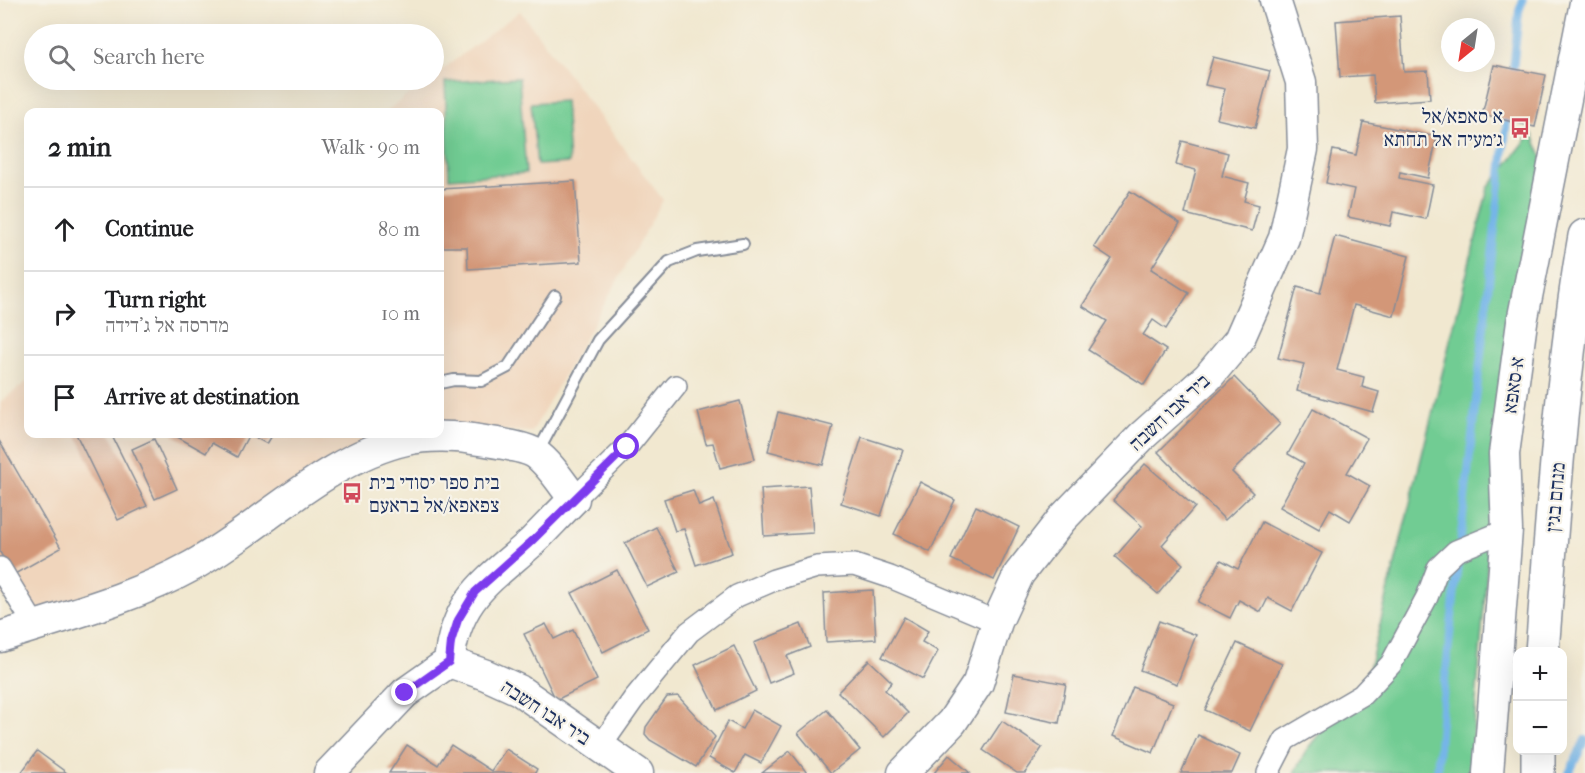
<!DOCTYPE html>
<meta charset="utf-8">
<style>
body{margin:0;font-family:"IM FELL French Canon","Frank Ruhl Libre",serif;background:#f6f6f6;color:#202124}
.controls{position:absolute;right:18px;bottom:18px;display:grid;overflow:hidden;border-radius:12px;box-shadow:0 6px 24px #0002}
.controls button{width:54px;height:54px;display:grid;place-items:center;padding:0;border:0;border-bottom:2px solid #e0e0e0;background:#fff;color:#202124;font:30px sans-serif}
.compass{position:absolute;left:1441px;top:18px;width:54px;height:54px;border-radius:50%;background:#fff;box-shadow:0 6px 24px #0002;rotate:210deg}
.stop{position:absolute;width:18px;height:18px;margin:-14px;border:4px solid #7c3aed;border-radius:50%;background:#fff}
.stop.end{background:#7c3aed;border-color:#fff;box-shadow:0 2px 6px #0008}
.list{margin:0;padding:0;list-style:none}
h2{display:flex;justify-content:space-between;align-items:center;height:78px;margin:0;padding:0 24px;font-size:26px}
h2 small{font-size:20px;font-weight:400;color:#757577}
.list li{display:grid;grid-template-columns:39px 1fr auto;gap:18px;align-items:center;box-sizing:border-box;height:84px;padding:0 24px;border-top:2px solid #e0e0e0}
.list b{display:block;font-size:22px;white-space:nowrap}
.list p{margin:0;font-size:20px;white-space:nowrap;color:#757577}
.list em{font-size:20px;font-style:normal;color:#757577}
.icon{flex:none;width:33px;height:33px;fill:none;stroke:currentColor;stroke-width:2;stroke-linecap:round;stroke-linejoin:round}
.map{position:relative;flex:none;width:1585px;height:773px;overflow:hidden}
.search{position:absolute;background:#fff;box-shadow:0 6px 24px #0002;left:24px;top:24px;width:420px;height:66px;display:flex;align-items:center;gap:15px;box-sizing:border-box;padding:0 21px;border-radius:33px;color:#757577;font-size:22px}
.panel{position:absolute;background:#fff;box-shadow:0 6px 24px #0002;left:24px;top:108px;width:420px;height:330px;border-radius:12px}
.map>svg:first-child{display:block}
</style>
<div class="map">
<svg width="1585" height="773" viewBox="0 0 1585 773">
<rect width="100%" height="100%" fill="#f7f3e8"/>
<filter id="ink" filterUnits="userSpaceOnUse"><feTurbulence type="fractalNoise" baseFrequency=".0167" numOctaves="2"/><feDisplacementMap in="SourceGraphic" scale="12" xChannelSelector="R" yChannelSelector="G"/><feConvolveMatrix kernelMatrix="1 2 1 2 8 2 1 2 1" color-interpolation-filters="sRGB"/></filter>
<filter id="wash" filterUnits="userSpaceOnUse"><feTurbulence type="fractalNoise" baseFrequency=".008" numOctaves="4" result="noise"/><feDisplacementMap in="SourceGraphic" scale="24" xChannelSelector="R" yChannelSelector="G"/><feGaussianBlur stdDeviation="1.35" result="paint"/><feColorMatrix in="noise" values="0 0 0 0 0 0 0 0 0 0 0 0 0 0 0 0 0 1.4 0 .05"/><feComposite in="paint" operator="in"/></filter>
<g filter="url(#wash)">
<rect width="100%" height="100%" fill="#f1e8d0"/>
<!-- built -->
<g fill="#f0d5bc">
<polygon points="520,11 663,200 532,432 440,427 440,112 385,112 429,80 434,80 434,76"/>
<polygon points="28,381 28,434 383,434 143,575 20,618 0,590 0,402"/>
</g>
<!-- green -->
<g fill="#71cc93" stroke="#467e78" stroke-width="1.5">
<polygon points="519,78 526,173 449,178 445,82"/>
<polygon points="565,101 569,163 537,165 531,103"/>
<polygon points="1532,133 1542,157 1499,426 1470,773 1294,773 1308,748 1368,673 1488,188"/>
</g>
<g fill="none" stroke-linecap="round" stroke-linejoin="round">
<!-- stream -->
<g stroke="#75b5e8" stroke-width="8">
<polyline points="1512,79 1519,11 1523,0"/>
<polyline points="1437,773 1442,707 1508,111"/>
<polyline points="1569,773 1585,740"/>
</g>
</g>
<g id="blocks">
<!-- building -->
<g fill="#d39778">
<polygon points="1400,16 1404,72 1428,71 1430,99 1375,103 1373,75 1340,77 1336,21"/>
<polygon points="1213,57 1270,71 1255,128 1217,119 1225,89 1205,85"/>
<polygon points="1494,65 1546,75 1535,127 1482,115"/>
<polygon points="1363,122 1437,137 1428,178 1400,172 1399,178 1433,185 1426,219 1393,212 1390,226 1348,217 1354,189 1326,183 1333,150 1356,155"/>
<polygon points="1182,141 1228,153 1222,176 1249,183 1244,201 1259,205 1252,231 1185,214 1196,170 1176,165"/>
<polygon points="575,181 581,262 468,269 467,247 440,247 440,189"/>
<polygon points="1130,191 1180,223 1151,269 1189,293 1166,329 1153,320 1143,335 1166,350 1144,385 1088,350 1107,321 1082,306 1112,259 1094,247"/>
<polygon points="1335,236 1409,256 1394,316 1354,305 1337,370 1364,377 1362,387 1379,392 1373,412 1297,391 1304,364 1278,358 1297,287 1320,293"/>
<polygon points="1234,377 1280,424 1232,472 1253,493 1225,520 1158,452"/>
<polygon points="740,401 755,459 720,468 713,443 706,444 698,412"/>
<polygon points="1313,409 1367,438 1347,473 1370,486 1350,521 1330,509 1319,529 1280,507 1304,463 1288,454"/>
<polygon points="778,412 833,426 823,465 768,451"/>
<polygon points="76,434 111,434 147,506 118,520"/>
<polygon points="172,434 273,434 267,444 249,434 237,457 212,443 206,453"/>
<polygon points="862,437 903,450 881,516 841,503"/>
<polygon points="154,439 177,489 155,499 132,449"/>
<polygon points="0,442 61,548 13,575 0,552"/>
<polygon points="1145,464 1195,507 1162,545 1183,564 1158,594 1115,557 1142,526 1113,500"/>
<polygon points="920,482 955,500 930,552 894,534"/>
<polygon points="809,486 813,533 764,536 761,489"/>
<polygon points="693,490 699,506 714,500 732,553 696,565 684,529 675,531 664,499"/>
<polygon points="976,506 1019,527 994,580 951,559"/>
<polygon points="1262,522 1322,553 1292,611 1268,598 1261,612 1239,600 1230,618 1198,602 1221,560 1238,569"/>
<polygon points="656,527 679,572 647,587 625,543"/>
<polygon points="617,570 648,629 603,652 572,593"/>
<polygon points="873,590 876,639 826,642 824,593"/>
<polygon points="904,617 928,631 922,642 938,651 923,679 882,657"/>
<polygon points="1159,621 1196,635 1177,684 1140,670"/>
<polygon points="546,624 554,639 573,630 597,680 556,700 524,634"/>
<polygon points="801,624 810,647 787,656 794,673 769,683 754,643"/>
<polygon points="1237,643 1282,664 1250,731 1205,710"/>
<polygon points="734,646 756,691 717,710 695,665"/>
<polygon points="869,660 892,682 885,690 908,713 884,737 838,692"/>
<polygon points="1014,674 1066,684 1059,723 1006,712"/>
<polygon points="1133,687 1173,703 1153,753 1113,736"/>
<polygon points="678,696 715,737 696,767 650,740 645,734 646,727 667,697"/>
<polygon points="752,710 781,726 761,763 745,755 735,773 709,758 728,721 742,729"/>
<polygon points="827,710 860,750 831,773 798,733"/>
<polygon points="1002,721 1042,748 1025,773 1017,773 983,750"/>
<polygon points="1198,735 1240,755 1232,773 1181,773"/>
<polygon points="407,745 438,765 451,745 491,771 506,749 537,769 535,773 389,773"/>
<polygon points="37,751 67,773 21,773"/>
<polygon points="790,751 807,773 762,773"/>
<polygon points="949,755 970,773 934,773"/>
</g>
</g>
</g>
<g filter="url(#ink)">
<use href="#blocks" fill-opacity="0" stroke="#868c97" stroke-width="1.5"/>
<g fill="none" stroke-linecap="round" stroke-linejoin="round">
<!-- lane casing -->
<g stroke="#868c97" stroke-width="14">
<g id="lane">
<polyline points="440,383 454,380 481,381 508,367 555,296"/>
<polyline points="538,452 598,340 669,262 697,251 743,244"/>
</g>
</g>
<!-- street casing -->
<g stroke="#868c97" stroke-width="24">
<g id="street">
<polyline points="574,499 627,447 676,386"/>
<polyline points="0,568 35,626"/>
<polyline points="600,747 633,700 689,632 737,596 774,580 817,567 854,565 890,577 997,622"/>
<polyline points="1268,773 1285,740 1362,695 1391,664 1427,597 1438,568 1456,551 1507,530"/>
</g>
</g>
<!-- secondary casing -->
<g stroke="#868c97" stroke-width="33">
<g id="secondary">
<path d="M 0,637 C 64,616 132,599 192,566 C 262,527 326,458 406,440 C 428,435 457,436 479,440 C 491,442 527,447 536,454 C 551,465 562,484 574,499 C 560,513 546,528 532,542 C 488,581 456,598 449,662"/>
<polyline points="449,662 486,675 519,690 638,773"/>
<polyline points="329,773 405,693 449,662"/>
<polyline points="903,773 952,722 978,683 997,622 1019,574 1062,519 1142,436 1208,377 1239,340 1284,238 1303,149 1301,82 1275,0"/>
<polyline points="1488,773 1507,530 1504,454 1522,322 1585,3"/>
</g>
</g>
<!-- highway casing -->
<g stroke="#868c97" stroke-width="36">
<g id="highway">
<path d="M 1542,652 C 1553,513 1561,373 1585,236"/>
<polyline points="1538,773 1538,750"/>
</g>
</g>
<!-- lane -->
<use href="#lane" stroke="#fff" stroke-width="10"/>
<!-- street -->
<use href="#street" stroke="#fff" stroke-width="21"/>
<!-- secondary -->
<use href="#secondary" stroke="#fff" stroke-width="30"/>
<!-- highway -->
<use href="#highway" stroke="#fff" stroke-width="33"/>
</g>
</g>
<g fill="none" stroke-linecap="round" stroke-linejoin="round" filter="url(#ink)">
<!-- route -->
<polyline stroke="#7c3aed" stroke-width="8" points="405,693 449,662 451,642 458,620 475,592 532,541 627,447"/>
</g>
<!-- icons -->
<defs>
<g id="bus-bare" transform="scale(1.62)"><path d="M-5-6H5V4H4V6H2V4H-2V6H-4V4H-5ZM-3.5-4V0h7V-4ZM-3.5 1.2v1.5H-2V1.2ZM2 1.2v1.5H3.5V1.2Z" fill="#d1495b" stroke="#f7f3e8" stroke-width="2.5" paint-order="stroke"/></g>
</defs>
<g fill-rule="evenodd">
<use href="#bus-bare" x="1520" y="128"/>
<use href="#bus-bare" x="352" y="493"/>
</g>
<g text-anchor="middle" stroke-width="4.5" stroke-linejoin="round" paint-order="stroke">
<!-- poi labels -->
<g font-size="20" fill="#1b2f5e" stroke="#f7f3e8" text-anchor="end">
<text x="1503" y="123">א סאפא/אל<tspan x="1503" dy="23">ג׳מעיה אל תחתא</tspan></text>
<text x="369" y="489" text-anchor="start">בית ספר יסודי בית<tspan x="369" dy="23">צפאפא/אל בראעם</tspan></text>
</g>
<!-- street labels -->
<g font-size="20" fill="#1b2f5e" stroke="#f7f3e8">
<text transform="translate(1513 385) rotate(-82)" y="7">א-סאפא</text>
<text transform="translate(1169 412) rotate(-43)" y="7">ביר אבו חשבה</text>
<text transform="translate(1555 497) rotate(-85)" y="7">מנחם בגין</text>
<text transform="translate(546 712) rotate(33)" y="7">ביר אבו חשבה</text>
</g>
</g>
</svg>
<div class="controls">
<button>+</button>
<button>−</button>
</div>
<svg class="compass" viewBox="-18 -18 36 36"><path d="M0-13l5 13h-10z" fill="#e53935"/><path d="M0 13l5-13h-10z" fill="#757577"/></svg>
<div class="stop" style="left:627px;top:447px"></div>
<div class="stop end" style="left:405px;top:693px"></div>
<div class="search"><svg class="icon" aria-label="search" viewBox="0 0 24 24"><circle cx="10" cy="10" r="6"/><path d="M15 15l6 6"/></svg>Search here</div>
<section class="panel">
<h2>2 min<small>Walk · 90 m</small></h2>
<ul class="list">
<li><svg class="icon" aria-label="ahead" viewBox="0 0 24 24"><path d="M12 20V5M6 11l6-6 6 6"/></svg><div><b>Continue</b></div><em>80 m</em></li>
<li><svg class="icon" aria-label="right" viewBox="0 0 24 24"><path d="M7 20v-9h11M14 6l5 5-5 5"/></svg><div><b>Turn right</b><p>מדרסה אל ג'דידה</p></div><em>10 m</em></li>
<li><svg class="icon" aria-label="arrive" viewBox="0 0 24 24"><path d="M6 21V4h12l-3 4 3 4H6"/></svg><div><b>Arrive at destination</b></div></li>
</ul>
</section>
</div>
